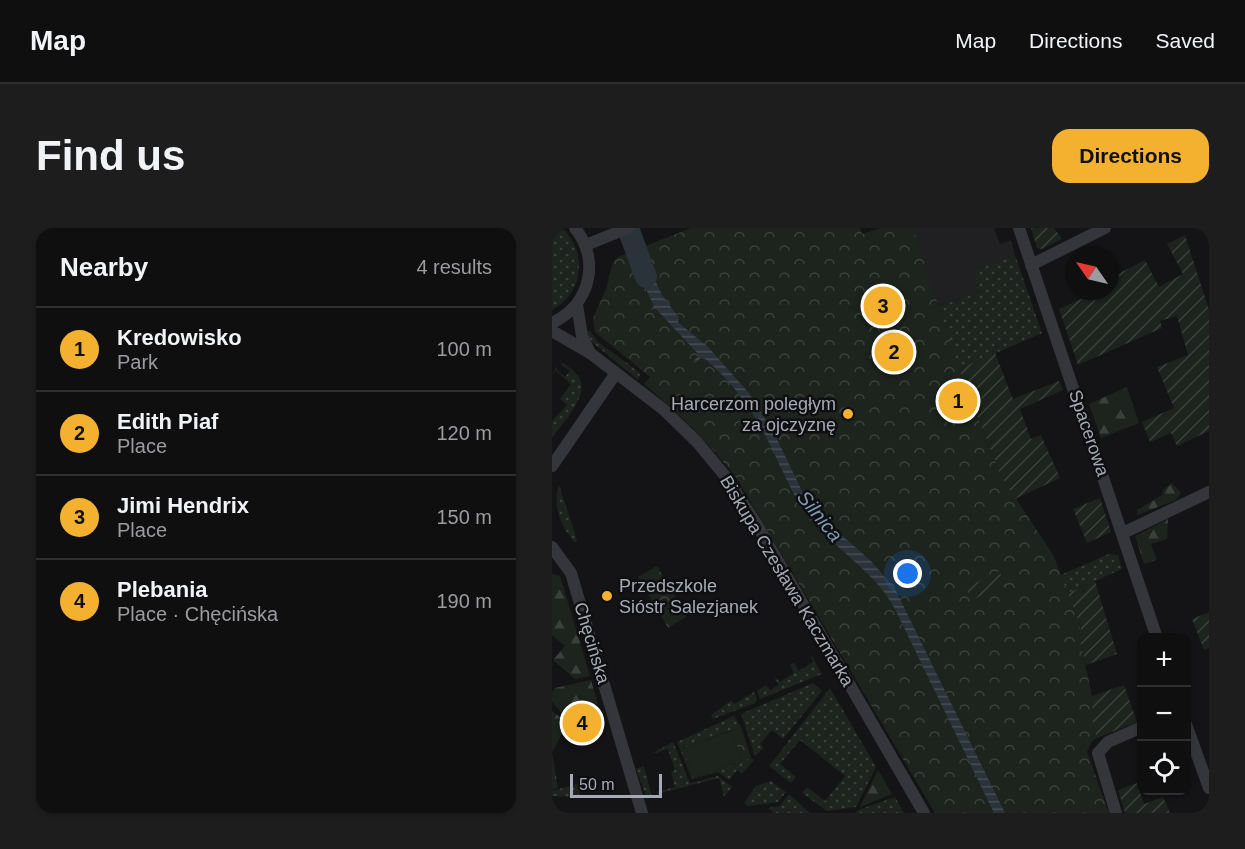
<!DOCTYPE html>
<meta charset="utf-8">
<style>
body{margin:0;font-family:Helvetica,sans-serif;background:#1d1d1e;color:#f1f3f6}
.controls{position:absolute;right:18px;bottom:18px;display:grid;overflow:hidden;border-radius:12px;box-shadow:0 2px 4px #0004}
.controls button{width:54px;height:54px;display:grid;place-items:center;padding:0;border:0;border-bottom:2px solid #2f2f30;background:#0f0f10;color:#f1f3f6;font:30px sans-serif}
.compass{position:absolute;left:513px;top:18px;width:54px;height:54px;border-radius:50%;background:#0f0f10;box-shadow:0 2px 4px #0004;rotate:304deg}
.scale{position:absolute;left:18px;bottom:15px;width:92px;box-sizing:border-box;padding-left:6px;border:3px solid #a5abb6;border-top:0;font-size:16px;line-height:21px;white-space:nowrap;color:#a5abb6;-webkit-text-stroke:4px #0f0f11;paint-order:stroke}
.you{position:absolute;left:356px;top:346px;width:21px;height:21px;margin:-15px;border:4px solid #fff;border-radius:50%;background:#1a73e8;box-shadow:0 0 0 9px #1a73e833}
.badge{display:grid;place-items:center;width:39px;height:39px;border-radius:50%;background:#f3b12f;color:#111;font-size:20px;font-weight:700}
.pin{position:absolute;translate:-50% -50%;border:3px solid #fff;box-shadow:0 2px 6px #0006}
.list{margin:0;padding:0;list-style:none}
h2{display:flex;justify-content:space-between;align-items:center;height:78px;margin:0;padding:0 24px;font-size:26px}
h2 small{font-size:20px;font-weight:400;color:#9b9c9f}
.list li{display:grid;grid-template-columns:39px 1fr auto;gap:18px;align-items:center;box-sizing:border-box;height:84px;padding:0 24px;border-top:2px solid #2f2f30}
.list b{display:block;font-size:22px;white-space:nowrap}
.list p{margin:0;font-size:20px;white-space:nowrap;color:#9b9c9f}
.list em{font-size:20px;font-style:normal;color:#9b9c9f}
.icon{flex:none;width:33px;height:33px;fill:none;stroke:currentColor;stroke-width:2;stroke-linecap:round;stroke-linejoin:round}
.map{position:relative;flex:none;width:657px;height:585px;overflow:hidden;border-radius:18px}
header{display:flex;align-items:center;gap:36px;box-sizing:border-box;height:84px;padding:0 30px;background:#0f0f10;border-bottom:2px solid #2f2f30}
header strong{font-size:28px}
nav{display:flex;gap:33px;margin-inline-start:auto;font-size:21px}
.intro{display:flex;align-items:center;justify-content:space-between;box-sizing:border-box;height:144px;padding:0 36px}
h1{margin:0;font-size:42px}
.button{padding:15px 27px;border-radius:18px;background:#f3b12f;color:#111;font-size:21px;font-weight:700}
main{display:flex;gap:36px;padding:0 36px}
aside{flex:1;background:#0f0f10;border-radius:18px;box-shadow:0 2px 4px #0004}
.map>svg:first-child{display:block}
</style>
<header>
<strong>Map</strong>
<nav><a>Map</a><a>Directions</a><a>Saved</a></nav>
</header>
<div class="intro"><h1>Find us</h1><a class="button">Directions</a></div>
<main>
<aside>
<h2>Nearby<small>4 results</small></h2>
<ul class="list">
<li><span class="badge">1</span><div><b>Kredowisko</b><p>Park</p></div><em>100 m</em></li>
<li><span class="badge">2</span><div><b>Edith Piaf</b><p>Place</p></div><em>120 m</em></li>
<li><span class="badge">3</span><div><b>Jimi Hendrix</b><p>Place</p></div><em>150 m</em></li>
<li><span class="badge">4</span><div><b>Plebania</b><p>Place · Chęcińska</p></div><em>190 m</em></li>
</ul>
</aside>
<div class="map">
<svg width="657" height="585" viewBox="0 0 657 585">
<defs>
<pattern id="grass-dots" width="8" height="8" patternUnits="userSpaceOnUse" patternTransform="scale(1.5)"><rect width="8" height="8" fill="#1c241d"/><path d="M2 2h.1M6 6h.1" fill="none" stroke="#3a413c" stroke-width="1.8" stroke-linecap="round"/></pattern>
<pattern id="forest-firs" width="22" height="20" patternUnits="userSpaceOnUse" patternTransform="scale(1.5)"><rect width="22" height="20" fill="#1c241d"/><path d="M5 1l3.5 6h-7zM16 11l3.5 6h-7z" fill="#3a413c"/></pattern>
<pattern id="park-crowns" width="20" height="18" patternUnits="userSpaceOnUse" patternTransform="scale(1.5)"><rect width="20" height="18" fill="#1c241d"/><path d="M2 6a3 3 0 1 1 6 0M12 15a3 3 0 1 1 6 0" fill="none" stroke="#3a413c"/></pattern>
<pattern id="garden-furrows" width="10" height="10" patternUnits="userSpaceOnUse" patternTransform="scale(1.5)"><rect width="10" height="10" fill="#1c241d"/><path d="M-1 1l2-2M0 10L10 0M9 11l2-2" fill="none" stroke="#3a413c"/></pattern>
<pattern id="water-rules" width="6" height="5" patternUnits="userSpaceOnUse" patternTransform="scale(1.5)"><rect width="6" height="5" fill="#2a333a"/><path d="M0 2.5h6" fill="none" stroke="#464e54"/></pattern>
</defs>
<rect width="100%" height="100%" fill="#141416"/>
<!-- built -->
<polygon fill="#202023" points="361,0 442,0 448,16 459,12 463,27 422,42 427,64 386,78"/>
<!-- grass -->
<g fill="url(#grass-dots)">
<path d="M 0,0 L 10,0 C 36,24 32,65 0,82 Z"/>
<polygon points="329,0 361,0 386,78 427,64 422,42 463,27 490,105 407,141"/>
<polygon points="33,103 38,103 46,114 83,141 88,146 86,152 40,114"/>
<path d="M 11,135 C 17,139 25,145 28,151 C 37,169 9,196 0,210 L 0,193 L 15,177 L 8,171 L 19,156 L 4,143 L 0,147 L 5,138 L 5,142 L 13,149 L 18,143 L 8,136 Z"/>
<path d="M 7,257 L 25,312 L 23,315 C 9,299 0,278 7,257 Z"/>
<polygon points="557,326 566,327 570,341 516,365 531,408 483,358"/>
<polygon points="259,427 270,446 208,471 205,463 214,457 218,462 227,457 221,447 228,454 242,445 238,437 242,435 247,443 261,434"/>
<polygon points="261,455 270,463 231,511 220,502 208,516 212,520 203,528 189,486"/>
<polygon points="278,460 324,539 304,579 275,583 250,565 255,559 273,573 293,548 248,512 228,536 244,549 239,555 217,538"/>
<polygon points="202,464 205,471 203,475 161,491 159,487 177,474 179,472 182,476"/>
<polygon points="182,488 189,499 131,520 141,550 199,530 202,532 190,546 185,542 177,552 166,544 140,551 125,514"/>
<polygon points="121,514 138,555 166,548 180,559 172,569 167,550 105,566 105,564 123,559 119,544 123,542 116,521 99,526"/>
<polygon points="92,538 100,569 95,571 84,541"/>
<polygon points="219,553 234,564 226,574 196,578 192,575 204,558"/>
<polygon points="28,555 27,570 0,568 0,563"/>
<polygon points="237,566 258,585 222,585 216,580 228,578"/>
<polygon points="343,569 352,585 303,585 306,582"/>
</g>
<!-- forest -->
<g fill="url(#forest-firs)">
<polygon points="575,159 587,195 549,210 537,176"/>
<polygon points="620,255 629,265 624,272 585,287 585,282 610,267 611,262"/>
<polygon points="616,291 615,311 599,316 605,332 592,336 583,308"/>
<polygon points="0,346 8,348 38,448 23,451 1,432 13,418 0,407"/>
<polygon points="39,452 46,476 11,486 0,474 0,464 3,460"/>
<polygon points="0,483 9,490 7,497 10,506 0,524 6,560 0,562"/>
<polygon points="326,542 340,566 308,579"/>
</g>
<!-- park -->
<g fill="url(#park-crowns)">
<path d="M 139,0 L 308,0 L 310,6 L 329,0 L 361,0 L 407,141 L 449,248 L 502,328 L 531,408 L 528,410 L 542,478 L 541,498 L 545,510 L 540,513 L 535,524 L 557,585 L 383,585 L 185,251 C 157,215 127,185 92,156 L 98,149 L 43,104 L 41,90 L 54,61 L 61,34 L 66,29 Z"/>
<polygon points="105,338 135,388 116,400 86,349"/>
<polygon points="189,499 199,530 190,533 179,503"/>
</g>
<!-- garden -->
<g fill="url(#garden-furrows)">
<polygon points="479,0 502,0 510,11 490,21 485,20"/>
<polygon points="633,7 657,82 657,203 625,218 619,205 598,214 590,194 622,180 605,139 636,127 625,88 608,93 610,100 526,137 507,81 547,63 558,63 558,50 593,32 607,59 631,46 615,16"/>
<polygon points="443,125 461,171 507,153 511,162 468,181 479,211 489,207 508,250 463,271 449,248 407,141"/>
<polygon points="548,270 559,304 535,315 521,281"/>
<polygon points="447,343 454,357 419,372 414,360"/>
<polygon points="543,353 565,426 534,437 527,409 531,407 516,365"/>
<polygon points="657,384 657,420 652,422 640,391"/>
<polygon points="572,457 585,494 545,510 541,498 540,468"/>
<polygon points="585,555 592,576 611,569 618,585 573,585 566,562"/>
</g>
<!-- pitch -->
<polygon fill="#1c241d" points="179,503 190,533 141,550 131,520"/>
<!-- water -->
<path fill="url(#water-rules)" d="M 88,20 L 110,67 L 127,90 L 126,94 L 156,119 L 196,164 L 223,207 L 249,261 L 267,287 L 320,334 L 343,361 L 453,585 L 442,585 L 343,381 C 322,342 283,322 256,288 C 241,268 232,245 221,223 C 206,190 182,154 153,131 L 149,130 L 143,135 L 141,134 L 147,127 L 104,81 L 98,82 L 102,78 L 77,25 Z"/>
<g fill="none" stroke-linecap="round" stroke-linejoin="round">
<!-- river -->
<polyline stroke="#2a333a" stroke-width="22" points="76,0 94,49"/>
<!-- minor -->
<g stroke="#35363b" stroke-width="12">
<polyline points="467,0 605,410"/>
<polyline points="34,17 76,0"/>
<polyline points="479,37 553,0"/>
<polyline points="25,77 30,108 38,125"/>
<path d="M 0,95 C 38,77 49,33 23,0"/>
<polyline points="0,103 38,125 111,181 145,214 174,249 205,297 372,585"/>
<polyline points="0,238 64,145"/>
<polyline points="571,305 657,264"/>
<polyline points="0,319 19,345 90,585"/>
<polyline points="634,496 657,560"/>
<polyline points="564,585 546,525 556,514 590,499"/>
</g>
</g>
<!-- markers -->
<g fill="#f3b12f" stroke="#0f0f11" stroke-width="2">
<circle cx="296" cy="186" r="6"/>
<circle cx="55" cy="368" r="6"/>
</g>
<g text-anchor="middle" stroke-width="5" stroke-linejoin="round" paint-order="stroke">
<!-- poi labels -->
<g font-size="18" fill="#a5abb6" stroke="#0f0f11" text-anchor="end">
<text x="284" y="182">Harcerzom poległym<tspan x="284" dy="21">za ojczyznę</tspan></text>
<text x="67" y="364" text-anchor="start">Przedszkole<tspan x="67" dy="21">Sióstr Salezjanek</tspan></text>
</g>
<!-- street labels -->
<g font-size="18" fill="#a5abb6" stroke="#0f0f11">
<text transform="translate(537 205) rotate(71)" y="6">Spacerowa</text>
<text transform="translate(235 353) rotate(59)" y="6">Biskupa Czesława Kaczmarka</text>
<text transform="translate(40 415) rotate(73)" y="6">Chęcińska</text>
</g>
<!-- water labels -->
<g font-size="20" font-style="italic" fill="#7c99b2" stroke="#0f0f11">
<text transform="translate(268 288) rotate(51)" y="7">Silnica</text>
</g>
</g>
</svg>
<div class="controls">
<button>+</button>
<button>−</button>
<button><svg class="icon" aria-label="locate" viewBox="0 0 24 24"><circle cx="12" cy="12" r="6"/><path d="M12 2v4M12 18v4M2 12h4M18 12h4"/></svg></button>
</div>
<svg class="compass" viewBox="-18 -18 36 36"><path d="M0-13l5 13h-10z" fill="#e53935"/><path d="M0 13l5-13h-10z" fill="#9b9c9f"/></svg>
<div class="scale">50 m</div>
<div class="you"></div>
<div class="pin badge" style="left:406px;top:173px">1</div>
<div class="pin badge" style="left:342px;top:124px">2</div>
<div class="pin badge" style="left:331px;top:78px">3</div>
<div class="pin badge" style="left:30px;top:495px">4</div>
</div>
</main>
